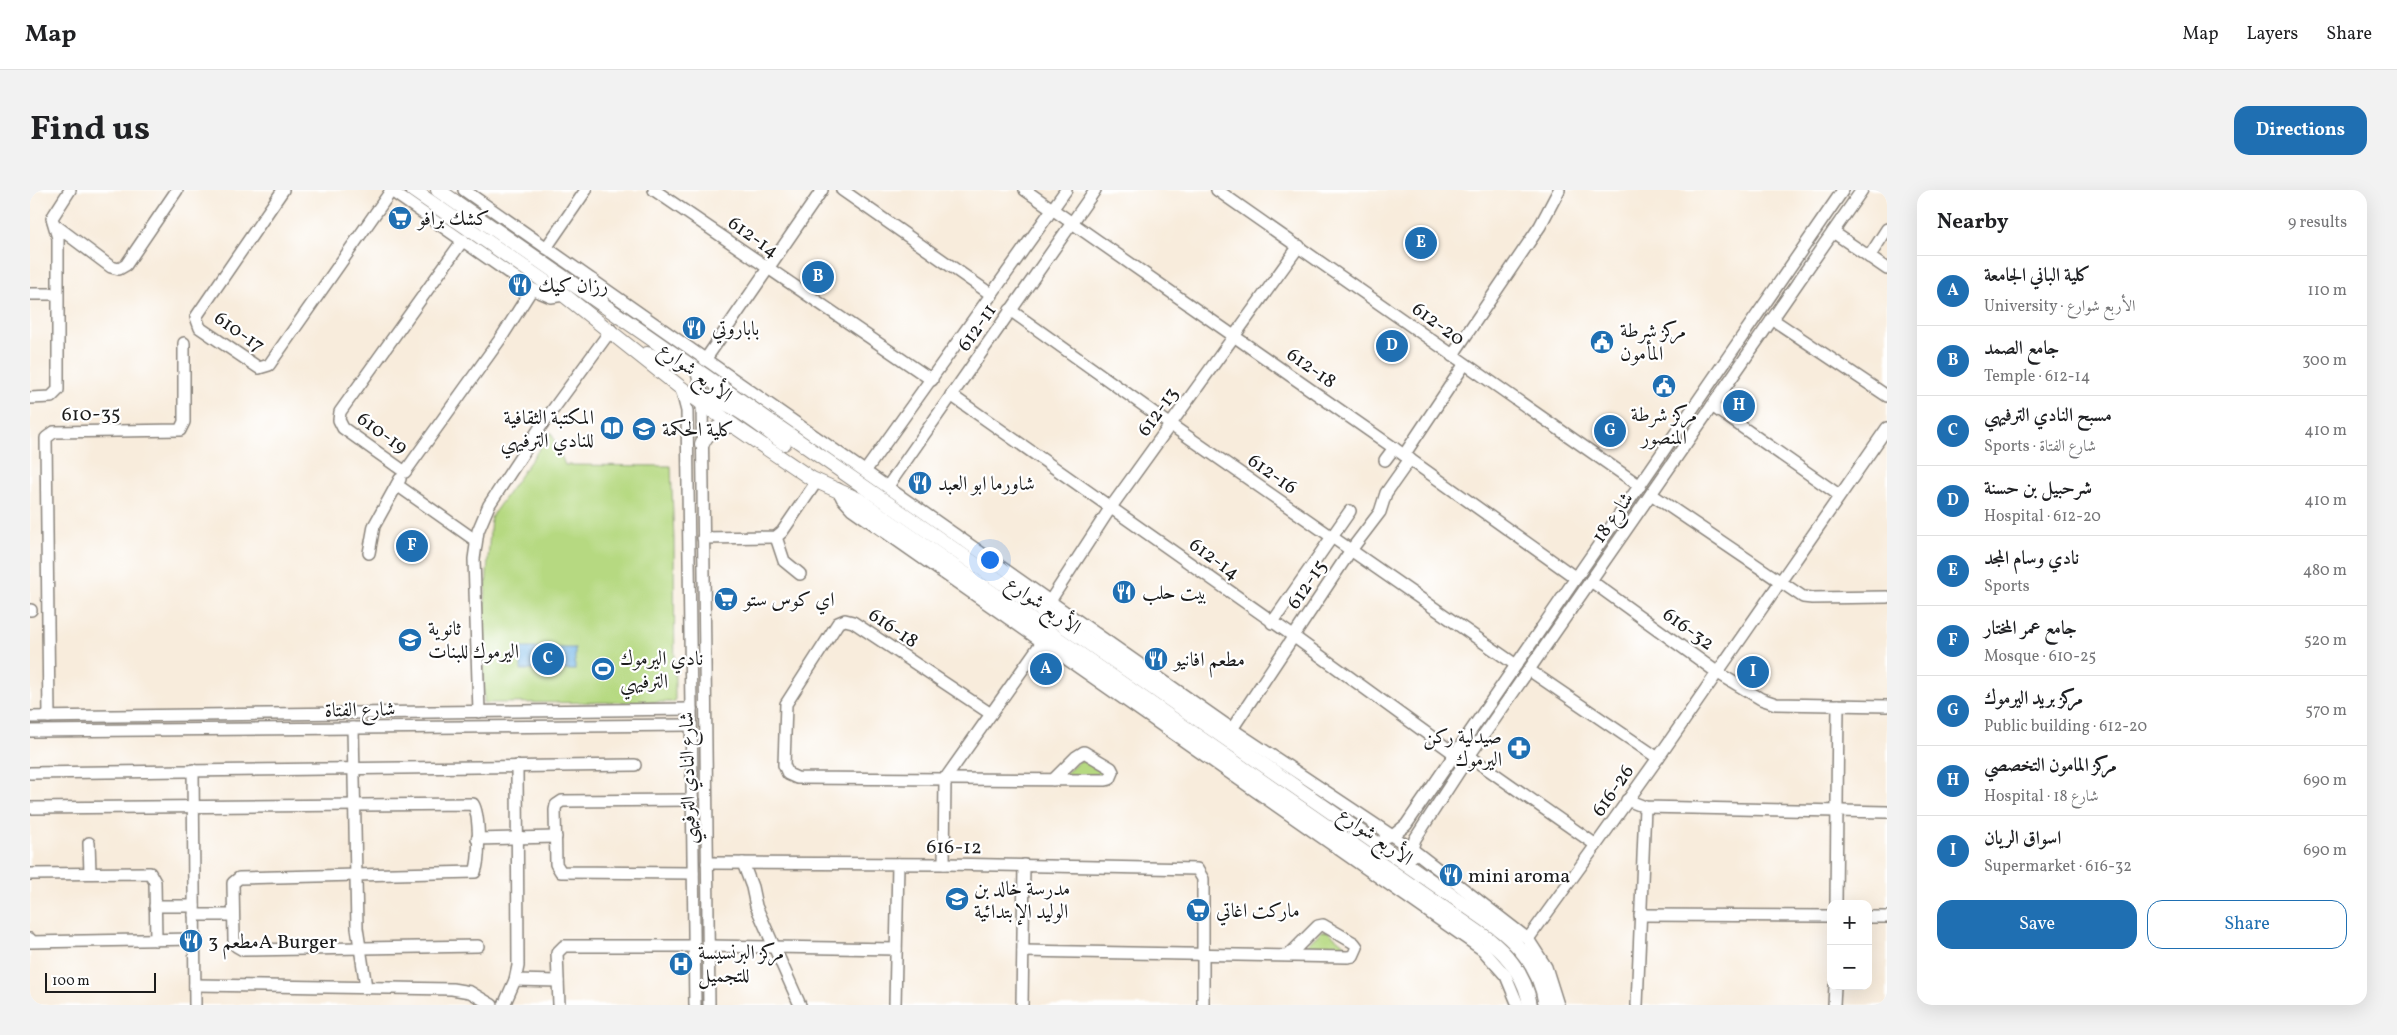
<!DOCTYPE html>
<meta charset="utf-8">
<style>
body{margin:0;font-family:Vollkorn,Amiri,serif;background:#f2f2f2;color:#202124}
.controls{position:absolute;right:15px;bottom:15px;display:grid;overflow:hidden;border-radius:10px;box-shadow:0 5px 20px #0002}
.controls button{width:45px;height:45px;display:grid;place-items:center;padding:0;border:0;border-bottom:1px solid #e0e0e0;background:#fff;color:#202124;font:25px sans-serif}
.scale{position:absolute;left:15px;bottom:12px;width:111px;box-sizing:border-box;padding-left:5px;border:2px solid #1c1c1c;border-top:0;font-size:14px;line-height:18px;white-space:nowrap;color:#1c1c1c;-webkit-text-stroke:4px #fff;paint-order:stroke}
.you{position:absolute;left:959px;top:369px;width:18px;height:18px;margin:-12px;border:4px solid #fff;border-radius:50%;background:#1a73e8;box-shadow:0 0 0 8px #1a73e833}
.badge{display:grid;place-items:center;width:32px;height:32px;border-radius:50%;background:#1f6fb2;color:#fff;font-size:16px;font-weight:700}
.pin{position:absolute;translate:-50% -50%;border:2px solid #fff;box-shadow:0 1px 5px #0006}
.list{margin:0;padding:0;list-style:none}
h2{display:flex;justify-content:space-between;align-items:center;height:65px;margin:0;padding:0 20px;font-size:21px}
h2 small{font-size:16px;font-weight:400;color:#757577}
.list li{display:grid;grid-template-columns:32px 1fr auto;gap:15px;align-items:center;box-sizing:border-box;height:70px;padding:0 20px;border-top:1px solid #e0e0e0}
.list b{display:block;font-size:19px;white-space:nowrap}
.list p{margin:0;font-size:16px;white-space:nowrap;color:#757577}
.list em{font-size:16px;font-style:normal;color:#757577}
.actions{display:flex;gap:10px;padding:15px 20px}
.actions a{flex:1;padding:11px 0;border:1px solid #1f6fb2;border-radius:15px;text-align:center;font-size:18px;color:#1f6fb2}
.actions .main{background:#1f6fb2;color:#fff}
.map{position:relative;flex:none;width:1857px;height:815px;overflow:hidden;border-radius:15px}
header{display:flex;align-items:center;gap:30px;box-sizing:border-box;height:70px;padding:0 25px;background:#fff;border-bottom:1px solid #e0e0e0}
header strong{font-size:24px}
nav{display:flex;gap:28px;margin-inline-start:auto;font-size:18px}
.intro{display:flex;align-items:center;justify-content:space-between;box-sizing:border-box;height:120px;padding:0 30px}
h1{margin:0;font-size:35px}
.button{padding:12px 22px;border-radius:15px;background:#1f6fb2;color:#fff;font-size:18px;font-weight:700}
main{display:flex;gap:30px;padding:0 30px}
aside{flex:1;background:#fff;border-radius:15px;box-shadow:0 5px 20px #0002}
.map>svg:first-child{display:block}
</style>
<header>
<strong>Map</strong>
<nav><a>Map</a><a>Layers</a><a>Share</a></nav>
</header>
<div class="intro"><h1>Find us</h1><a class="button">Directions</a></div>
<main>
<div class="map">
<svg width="1857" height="815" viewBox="0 0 1857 815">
<rect width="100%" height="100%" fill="#fff"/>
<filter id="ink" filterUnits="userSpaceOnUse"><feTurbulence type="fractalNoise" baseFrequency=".02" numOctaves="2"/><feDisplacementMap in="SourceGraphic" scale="10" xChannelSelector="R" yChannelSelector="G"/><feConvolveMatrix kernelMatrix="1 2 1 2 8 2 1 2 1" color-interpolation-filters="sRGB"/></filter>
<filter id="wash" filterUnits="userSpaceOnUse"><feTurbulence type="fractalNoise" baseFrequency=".0096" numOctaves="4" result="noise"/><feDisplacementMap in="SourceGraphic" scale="20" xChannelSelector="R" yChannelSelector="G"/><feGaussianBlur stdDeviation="1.12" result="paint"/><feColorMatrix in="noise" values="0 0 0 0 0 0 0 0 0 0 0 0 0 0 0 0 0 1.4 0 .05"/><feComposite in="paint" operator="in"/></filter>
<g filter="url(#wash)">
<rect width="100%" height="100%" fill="#f8ecdc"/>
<!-- green -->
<g fill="#b6d981" stroke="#697a4e">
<polygon points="521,242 535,275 641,276 644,350 645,512 454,513 453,439 461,327"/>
<polygon points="1053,568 1074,580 1074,585 1035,586 1036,583"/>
<polygon points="1292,741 1299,742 1316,756 1315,761 1272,761 1271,760"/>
</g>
<!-- water -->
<rect fill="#70b4e6" stroke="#466881" x="491" y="458" width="54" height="22"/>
</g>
<g filter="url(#ink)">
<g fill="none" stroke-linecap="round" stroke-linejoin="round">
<!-- minor casing -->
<g stroke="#8a847c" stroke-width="14">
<g id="minor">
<polyline points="253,0 166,127 170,138 229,178 239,175 361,1"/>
<polyline points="360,0 502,99 521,107 534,105"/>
<polyline points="434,0 1202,539 1382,659 1498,749 1516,777 1528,815"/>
<polyline points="624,0 902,190"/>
<polyline points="812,0 962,105"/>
<polyline points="995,0 1364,258 1546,388"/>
<polyline points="1187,0 1610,296"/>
<polyline points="25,35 81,77 89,79 96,75 147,0"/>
<polyline points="1803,42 1857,79"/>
<polyline points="433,50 310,222 309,230 313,238 375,282 471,148 502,99"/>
<polyline points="516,58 556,0"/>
<polyline points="1839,67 1857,39"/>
<polyline points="0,104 26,104"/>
<polyline points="980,120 1141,235 1486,475"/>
<polyline points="1742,129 1857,206"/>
<polyline points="1422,166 1510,36 1529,0"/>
<polyline points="675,170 792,0"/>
<polyline points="666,180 671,198 672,213 679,815"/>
<polyline points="651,198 657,221 665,815"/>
<polyline points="921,205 1263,446 1425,564"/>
<polyline points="0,208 21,207 28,200 28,48 22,28 40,0"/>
<polyline points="1682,216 1809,305"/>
<polyline points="1374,265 1434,175"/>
<polyline points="1355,270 1364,258"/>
<polyline points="836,280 1036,0"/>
<polyline points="367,295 445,350"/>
<polyline points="858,296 1065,0"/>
<polyline points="808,299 812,308 822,319 1453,760 1476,786 1488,815"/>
<polyline points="1621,304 1773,407 1782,408 1857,407"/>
<polyline points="746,347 754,371 770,384"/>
<polyline points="673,348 746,347 752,342 787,291"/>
<polyline points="339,363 344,336 370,289"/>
<polyline points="1561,391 1688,483 1731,509 1746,514 1857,516"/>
<polyline points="1020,411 1081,317 1269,56"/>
<polyline points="0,420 1,420"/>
<polyline points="1242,433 1320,321"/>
<polyline points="449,522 444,369 448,341 459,315 511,236 581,140"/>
<polyline points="961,524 823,432 815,430 808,433 756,514 754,575 758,584 767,588 1076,590 1080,589 1083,582 1081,578 1054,562 1046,567 1023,590"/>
<polyline points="0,527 661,519"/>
<polyline points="19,527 16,248 24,242 150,240 154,232 154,153"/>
<polyline points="323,538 327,738 336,797"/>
<polyline points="1202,539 1321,360 1350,322 1356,303 1380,269"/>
<polyline points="0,541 661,535"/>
<polyline points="1439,566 1566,655 1628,568 1499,480"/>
<polyline points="1628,568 1857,238"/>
<polyline points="163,580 165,815"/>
<polyline points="0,583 605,575"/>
<polyline points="662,610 532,611 526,615 525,620 526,674 531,682 663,683"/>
<polyline points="1597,610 1615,617 1857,622"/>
<path d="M 0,618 L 443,614 C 450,625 450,670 445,682 L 209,688 L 203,693 L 204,750 L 206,756 L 213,760 L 448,756"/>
<polyline points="1355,647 1365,644 1376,635 1813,0"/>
<polyline points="447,649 526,647"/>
<polyline points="59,653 60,683"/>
<polyline points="1383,666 1382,659 1385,649 1439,566 1832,0"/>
<polyline points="677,673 914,674 1167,679 1173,689 1173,815"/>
<polyline points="713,673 722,697 726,716 770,815"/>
<polyline points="914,674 915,589 1012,452"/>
<polyline points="0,684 120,683 125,692 126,750"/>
<polyline points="1806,714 1808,515"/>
<polyline points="125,716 164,716"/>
<polyline points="164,725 203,725"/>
<polyline points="1610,725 1801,726"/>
<polyline points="1838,727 1857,727"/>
<polyline points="0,749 0,752 165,749"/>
<polyline points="1498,749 1566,655"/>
<polyline points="678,756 866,759"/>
<polyline points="993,761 1318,767 1323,766 1327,757 1324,753 1293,735 1288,736 1258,766"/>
<polyline points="485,790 528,791"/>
<polyline points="165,795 422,799 440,802 462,815"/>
<polyline points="474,815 485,790 488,776 487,576"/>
<polyline points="529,815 527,763 534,756 664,756"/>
<polyline points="865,815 868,674"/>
<polyline points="992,815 994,675"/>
<polyline points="1607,815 1615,617"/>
<polyline points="1804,815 1805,796"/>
</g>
</g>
<!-- major casing -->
<g stroke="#8a847c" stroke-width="16">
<g id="major">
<path d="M 383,0 L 534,105 L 651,198 L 704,236 L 782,289 L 829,310 L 1458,749 C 1479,766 1496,788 1500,815"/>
<path d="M 408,0 L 1465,736 C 1492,756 1511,781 1516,815"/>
<polyline points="561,91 572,113"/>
<polyline points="617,164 639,173 644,172 647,166"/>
<path d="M 660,207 C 689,199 731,237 754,253"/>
<path d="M 672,254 C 678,240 690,235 704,236"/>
</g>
</g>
<!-- minor -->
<use href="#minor" stroke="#fff" stroke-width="11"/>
<!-- major -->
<use href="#major" stroke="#fff" stroke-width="14"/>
</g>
</g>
<!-- icons -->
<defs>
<g id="supermarket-disc" transform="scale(1.25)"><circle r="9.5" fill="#1f6fb2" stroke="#fff"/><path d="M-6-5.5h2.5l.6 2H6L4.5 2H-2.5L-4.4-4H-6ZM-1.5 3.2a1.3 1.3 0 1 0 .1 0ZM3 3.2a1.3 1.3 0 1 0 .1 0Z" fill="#fff"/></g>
<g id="restaurant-disc" transform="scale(1.25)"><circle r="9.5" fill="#1f6fb2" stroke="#fff"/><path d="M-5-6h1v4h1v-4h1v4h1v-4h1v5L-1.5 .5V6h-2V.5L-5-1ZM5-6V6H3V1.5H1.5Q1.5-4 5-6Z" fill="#fff"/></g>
<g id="civic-disc" transform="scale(1.25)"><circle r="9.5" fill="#1f6fb2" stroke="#fff"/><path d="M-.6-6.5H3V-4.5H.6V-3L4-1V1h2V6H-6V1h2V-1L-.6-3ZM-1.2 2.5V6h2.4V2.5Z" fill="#fff"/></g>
<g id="library-disc" transform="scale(1.25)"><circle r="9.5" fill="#1f6fb2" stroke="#fff"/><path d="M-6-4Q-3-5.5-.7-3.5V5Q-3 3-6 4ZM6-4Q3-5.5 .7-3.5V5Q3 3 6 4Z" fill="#fff"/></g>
<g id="university-disc" transform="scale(1.25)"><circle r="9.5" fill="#1f6fb2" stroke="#fff"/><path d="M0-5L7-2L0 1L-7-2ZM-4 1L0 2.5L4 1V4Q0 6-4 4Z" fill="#fff"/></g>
<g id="school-disc" transform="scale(1.25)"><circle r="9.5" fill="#1f6fb2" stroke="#fff"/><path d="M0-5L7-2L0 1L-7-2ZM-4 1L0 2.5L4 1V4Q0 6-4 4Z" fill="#fff"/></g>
<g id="stadium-disc" transform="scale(1.25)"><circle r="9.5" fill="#1f6fb2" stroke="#fff"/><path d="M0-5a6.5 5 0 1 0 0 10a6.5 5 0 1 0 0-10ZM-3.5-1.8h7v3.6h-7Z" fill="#fff"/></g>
<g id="pharmacy-disc" transform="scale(1.25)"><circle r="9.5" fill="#1f6fb2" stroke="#fff"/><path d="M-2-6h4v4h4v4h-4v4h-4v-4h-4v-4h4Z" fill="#fff"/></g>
<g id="hospital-disc" transform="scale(1.25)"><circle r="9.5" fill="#1f6fb2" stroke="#fff"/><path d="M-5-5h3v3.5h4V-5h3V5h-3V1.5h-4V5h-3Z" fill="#fff"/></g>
</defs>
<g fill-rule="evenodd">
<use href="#supermarket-disc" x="370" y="28"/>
<use href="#restaurant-disc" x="490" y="95"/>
<use href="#restaurant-disc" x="664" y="138"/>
<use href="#civic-disc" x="1572" y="152"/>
<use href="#civic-disc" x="1634" y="196"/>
<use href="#library-disc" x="582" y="238"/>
<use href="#university-disc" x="614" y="239"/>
<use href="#restaurant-disc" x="890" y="293"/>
<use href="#restaurant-disc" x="1094" y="402"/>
<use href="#supermarket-disc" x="696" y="409"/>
<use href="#school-disc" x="380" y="450"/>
<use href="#restaurant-disc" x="1126" y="469"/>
<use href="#stadium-disc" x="573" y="479"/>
<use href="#pharmacy-disc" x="1489" y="558"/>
<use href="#restaurant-disc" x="1421" y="685"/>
<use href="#school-disc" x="927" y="709"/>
<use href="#supermarket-disc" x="1168" y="720"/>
<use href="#restaurant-disc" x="161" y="751"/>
<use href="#hospital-disc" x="651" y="774"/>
</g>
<g text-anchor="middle" stroke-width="4.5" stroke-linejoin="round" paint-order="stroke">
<!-- poi labels -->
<g font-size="20" fill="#1c1c1c" stroke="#fff" text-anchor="start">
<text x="388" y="35">كشك برافو</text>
<text x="508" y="102">رزان كيك</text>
<text x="682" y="145">باباروتي</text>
<text x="1590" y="147">مركز شرطة<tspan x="1590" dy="23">المأمون</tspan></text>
<text x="1634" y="231" text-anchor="middle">مركز شرطة<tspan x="1634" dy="23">المنصور</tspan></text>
<text x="564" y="234" text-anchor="end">المكتبة الثقافية<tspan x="564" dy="23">للنادي الترفيهي</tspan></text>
<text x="632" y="246">كلية الحكمة</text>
<text x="908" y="300">شاورما ابو العبد</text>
<text x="1112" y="409">بيت حلب</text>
<text x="714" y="416">اي كوس ستو</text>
<text x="398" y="445">ثانوية<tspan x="398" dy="23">اليرموك للبنات</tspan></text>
<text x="590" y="475">نادي اليرموك<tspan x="590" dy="23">الترفيهي</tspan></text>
<text x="1144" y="476">مطعم افانيو</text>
<text x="1472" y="553" text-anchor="end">صيدلية ركن<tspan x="1472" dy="23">اليرموك</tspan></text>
<text x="1438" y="692">mini aroma</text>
<text x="944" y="705">مدرسة خالد بن<tspan x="944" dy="23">الوليد الإبتدائية</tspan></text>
<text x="1186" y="727">ماركت اغاتي</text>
<text x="178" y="758">مطعم 3A Burger</text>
<text x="668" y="769">مركز البرنسيسة<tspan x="668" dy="23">للتجميل</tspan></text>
</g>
<!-- street labels -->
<g font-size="20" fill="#1c1c1c" stroke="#fff">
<text transform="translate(724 46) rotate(35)" y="7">612-14</text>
<text transform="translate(1409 133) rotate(36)" y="7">612-20</text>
<text transform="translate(946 137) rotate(-55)" y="7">612-11</text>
<text transform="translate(210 141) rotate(35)" y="7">610-17</text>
<text transform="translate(1282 177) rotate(35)" y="7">612-18</text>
<text transform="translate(666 182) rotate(37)" y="7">الأربع شوارع</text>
<text transform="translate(1127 221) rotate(-54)" y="7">612-13</text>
<text transform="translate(61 223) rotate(-1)" y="7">610-35</text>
<text transform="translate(353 242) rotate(36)" y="7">610-19</text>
<text transform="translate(1243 283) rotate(35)" y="7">612-16</text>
<text transform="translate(1582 327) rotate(-55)" y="7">شارع 18</text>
<text transform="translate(1185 368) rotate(36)" y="7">612-14</text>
<text transform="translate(1276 394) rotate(-56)" y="7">612-15</text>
<text transform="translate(1014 415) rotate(35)" y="7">الأربع شوارع</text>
<text transform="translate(864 437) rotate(34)" y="7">616-18</text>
<text transform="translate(1659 438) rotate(36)" y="7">616-32</text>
<text transform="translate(330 519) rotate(-1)" y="7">شارع الفتاة</text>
<text transform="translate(657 588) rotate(-91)" y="7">شارع النادي الترفيهي</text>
<text transform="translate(1582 600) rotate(-55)" y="7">616-26</text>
<text transform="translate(1346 646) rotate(35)" y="7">الأربع شوارع</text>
<text transform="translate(924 656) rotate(1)" y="7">616-12</text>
</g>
</g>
</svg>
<div class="controls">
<button>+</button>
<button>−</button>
</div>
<div class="scale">100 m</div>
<div class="you"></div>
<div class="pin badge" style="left:1016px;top:479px">A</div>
<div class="pin badge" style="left:788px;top:87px">B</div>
<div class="pin badge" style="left:518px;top:469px">C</div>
<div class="pin badge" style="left:1362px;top:156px">D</div>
<div class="pin badge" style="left:1391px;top:53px">E</div>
<div class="pin badge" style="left:382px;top:356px">F</div>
<div class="pin badge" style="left:1580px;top:241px">G</div>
<div class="pin badge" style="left:1709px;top:216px">H</div>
<div class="pin badge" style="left:1723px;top:482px">I</div>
</div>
<aside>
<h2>Nearby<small>9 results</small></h2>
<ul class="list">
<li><span class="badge">A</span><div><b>كلية الباني الجامعة</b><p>University · الأربع شوارع</p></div><em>110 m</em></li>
<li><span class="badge">B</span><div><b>جامع الصمد</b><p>Temple · 612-14</p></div><em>300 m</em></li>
<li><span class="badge">C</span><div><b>مسبح النادي الترفيهي</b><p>Sports · شارع الفتاة</p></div><em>410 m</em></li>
<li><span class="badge">D</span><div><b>شرحبيل بن حسنة</b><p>Hospital · 612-20</p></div><em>410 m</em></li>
<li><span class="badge">E</span><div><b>نادي وسام المجد</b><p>Sports</p></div><em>480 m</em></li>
<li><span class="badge">F</span><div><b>جامع عمر المختار</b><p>Mosque · 610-25</p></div><em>520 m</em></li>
<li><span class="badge">G</span><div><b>مركز بريد اليرموك</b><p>Public building · 612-20</p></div><em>570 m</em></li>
<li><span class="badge">H</span><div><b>مركز المامون التخصصي</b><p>Hospital · شارع 18</p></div><em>690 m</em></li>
<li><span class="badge">I</span><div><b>اسواق الريان</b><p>Supermarket · 616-32</p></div><em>690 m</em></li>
</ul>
<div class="actions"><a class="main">Save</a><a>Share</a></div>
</aside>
</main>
